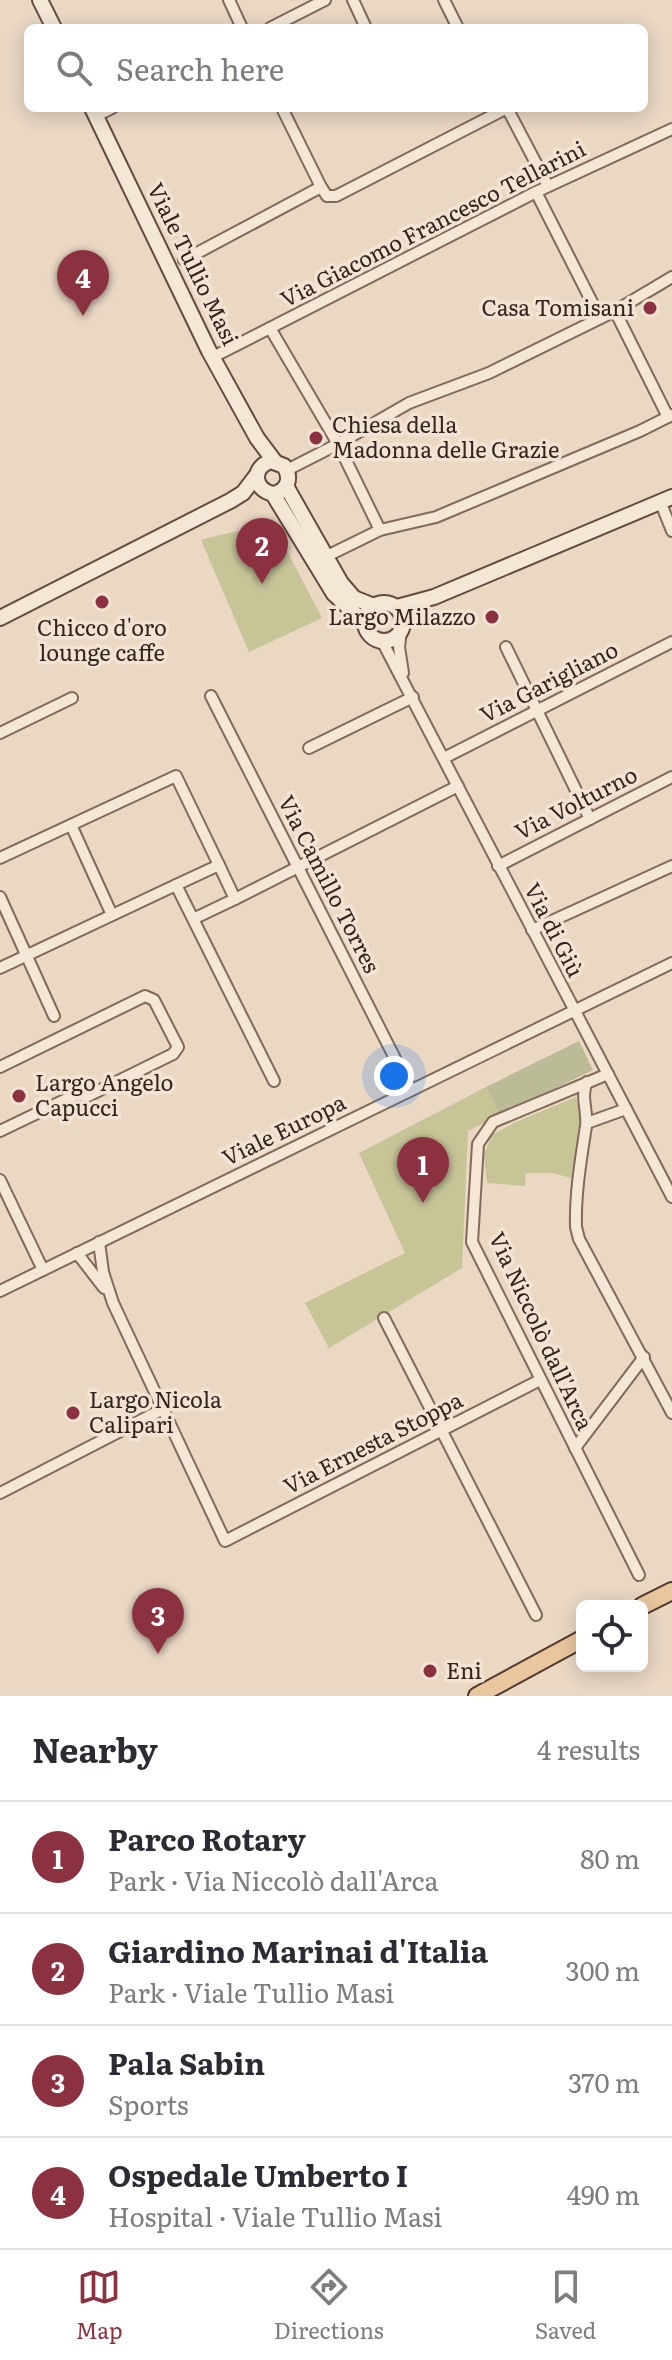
<!DOCTYPE html>
<meta charset="utf-8">
<style>
body{margin:0;font-family:Literata,serif;background:#f7f7f7;color:#2b2b33}
.controls{position:absolute;right:24px;bottom:24px;display:grid;overflow:hidden;border-radius:12px;box-shadow:0 4px 20px #0003}
.controls button{width:72px;height:72px;display:grid;place-items:center;padding:0;border:0;border-bottom:2px solid #e1e1e2;background:#fff;color:#2b2b33;font:40px sans-serif}
.you{position:absolute;left:394px;top:1076px;width:28px;height:28px;margin:-20px;border:6px solid #fff;border-radius:50%;background:#1a73e8;box-shadow:0 0 0 12px #1a73e833}
.badge{display:grid;place-items:center;width:52px;height:52px;border-radius:50%;background:#8c3140;color:#fff;font-size:26px;font-weight:700}
.pin{position:absolute;translate:-50% -66px;filter:drop-shadow(0 2px 4px #0008)}
.pin::after{content:'';position:absolute;top:42px;width:28px;height:24px;background:inherit;clip-path:polygon(0 0,100% 0,50% 100%)}
.list{margin:0;padding:0;list-style:none}
h2{display:flex;justify-content:space-between;align-items:center;height:104px;margin:0;padding:0 32px;font-size:34px}
h2 small{font-size:26px;font-weight:400;color:#7c7c81}
.list li{display:grid;grid-template-columns:52px 1fr auto;gap:24px;align-items:center;box-sizing:border-box;height:112px;padding:0 32px;border-top:2px solid #e1e1e2}
.list b{display:block;font-size:30px;white-space:nowrap}
.list p{margin:0;font-size:26px;white-space:nowrap;color:#7c7c81}
.list em{font-size:26px;font-style:normal;color:#7c7c81}
.icon{flex:none;width:44px;height:44px;fill:none;stroke:currentColor;stroke-width:2;stroke-linecap:round;stroke-linejoin:round}
.map{position:relative;flex:none;width:672px;height:1696px;overflow:hidden}
.search{position:absolute;background:#fff;box-shadow:0 4px 20px #0003;left:24px;right:24px;top:24px;height:88px;display:flex;align-items:center;gap:20px;box-sizing:border-box;padding:0 28px;border-radius:12px;color:#7c7c81;font-size:30px}
.sheet{height:552px;background:#fff}
nav{display:flex;justify-content:space-around;align-items:center;box-sizing:border-box;height:112px;border-top:2px solid #e1e1e2;background:#fff;font-size:22px;color:#7c7c81}
nav a{display:grid;justify-items:center;gap:4px}
nav .on{color:#8c3140}
.map>svg:first-child{display:block}
</style>
<div class="map">
<svg width="672" height="1696" viewBox="0 0 672 1696">
<rect width="100%" height="100%" fill="#ead8c3"/>
<!-- green -->
<g fill="#c7c598">
<path d="M 271,520 L 322,618 L 249,652 L 201,540 C 224,533 248,531 271,520 Z"/>
<polygon points="486,1087 500,1115 468,1131 462,1268 329,1348 305,1303 405,1253 359,1153"/>
<polygon points="576,1097 581,1115 575,1179 552,1173 526,1173 525,1186 487,1183 484,1155 492,1135 516,1122"/>
</g>
<!-- cemetery -->
<polygon fill="#bcbb97" points="579,1041 593,1070 500,1115 486,1087"/>
<g fill="none" stroke-linecap="round" stroke-linejoin="round">
<!-- street casing -->
<g stroke="#826a5b" stroke-width="14">
<g id="street">
<polyline points="229,0 242,28"/>
<polyline points="353,0 366,28"/>
<polyline points="444,0 458,28"/>
<polyline points="270,28 325,0"/>
<polyline points="282,108 321,187"/>
<polyline points="96,116 112,108"/>
<polyline points="536,192 600,318"/>
<polyline points="184,260 321,187 327,196 336,196 507,108 548,186"/>
<polyline points="615,311 668,417"/>
<polyline points="270,328 338,444 380,530"/>
<polyline points="213,357 536,192 672,129"/>
<polyline points="287,470 338,444 409,403 489,373 615,311 672,277"/>
<polyline points="660,501 672,531"/>
<polyline points="325,557 380,530 436,517 640,431 672,415"/>
<polyline points="401,631 399,647 403,673"/>
<polyline points="382,641 672,1197"/>
<polyline points="506,647 590,819"/>
<polyline points="211,696 411,1090"/>
<polyline points="0,733 72,698"/>
<polyline points="309,748 413,697"/>
<polyline points="444,758 672,642"/>
<polyline points="71,825 112,915"/>
<polyline points="0,858 176,776 219,865"/>
<polyline points="498,866 672,777"/>
<polyline points="0,897 54,1016"/>
<polyline points="235,899 458,786"/>
<polyline points="193,919 235,899 219,865 176,885 274,1081"/>
<polyline points="532,930 672,866"/>
<polyline points="0,968 176,885"/>
<polyline points="0,1067 145,996 154,1000 178,1047 173,1054 88,1096 75,1095 0,1131"/>
<polyline points="608,1074 493,1122 478,1144 472,1242 639,1575"/>
<path d="M 587,1082 C 580,1096 588,1111 586,1126 C 581,1159 575,1193 576,1227 L 579,1239 L 672,1413"/>
<polyline points="587,1123 626,1109"/>
<polyline points="0,1180 43,1270"/>
<polyline points="99,1242 103,1272 113,1303 225,1541 540,1380"/>
<polyline points="77,1253 104,1288"/>
<polyline points="0,1291 672,963"/>
<polyline points="384,1318 536,1615"/>
<polyline points="575,1448 644,1357"/>
<polyline points="0,1493 163,1409"/>
</g>
</g>
<!-- secondary casing -->
<g stroke="#644b3f" stroke-width="18">
<g id="secondary">
<polyline points="40,0 54,28"/>
<polyline points="92,108 209,351 257,438 275,462"/>
<polyline points="286,486 341,583 354,598 374,606"/>
<path d="M 273,494 C 288,491 292,478 284,466 L 271,461 C 251,468 253,489 273,494 L 334,594 L 366,624"/>
<circle cx="384" cy="622" r="19"/>
<polyline points="397,607 434,597 672,497"/>
<polyline points="0,618 230,501 243,493 256,476"/>
</g>
</g>
<!-- primary casing -->
<g stroke="#50392f" stroke-width="20">
<g id="primary">
<polyline points="642,1606 672,1591"/>
<polyline points="477,1696 582,1639"/>
</g>
</g>
<!-- street -->
<use href="#street" stroke="#f5e7d5" stroke-width="10"/>
<!-- secondary -->
<use href="#secondary" stroke="#f5e7d5" stroke-width="14"/>
<!-- primary -->
<use href="#primary" stroke="#eac69e" stroke-width="16"/>
</g>
<!-- markers -->
<g fill="#8c3140" stroke="#f2e3d2" stroke-width="3">
<circle cx="650" cy="308" r="8"/>
<circle cx="316" cy="438" r="8"/>
<circle cx="102" cy="602" r="8"/>
<circle cx="492" cy="617" r="8"/>
<circle cx="19" cy="1096" r="8"/>
<circle cx="73" cy="1413" r="8"/>
<circle cx="430" cy="1671" r="8"/>
</g>
<g text-anchor="middle" stroke-width="7" stroke-linejoin="round" paint-order="stroke">
<!-- street labels -->
<g font-size="22" fill="#33251e" stroke="#f2e3d2">
<text transform="translate(433 224) rotate(-27)" y="8">Via Giacomo Francesco Tellarini</text>
<text transform="translate(193 264) rotate(64)" y="8">Viale Tullio Masi</text>
<text transform="translate(549 682) rotate(-27)" y="8">Via Garigliano</text>
<text transform="translate(576 803) rotate(-27)" y="8">Via Volturno</text>
<text transform="translate(329 884) rotate(63)" y="8">Via Camillo Torres</text>
<text transform="translate(554 930) rotate(63)" y="8">Via di Giù</text>
<text transform="translate(284 1130) rotate(-26)" y="8">Viale Europa</text>
<text transform="translate(541 1331) rotate(65)" y="8">Via Niccolò dall'Arca</text>
<text transform="translate(373 1443) rotate(-27)" y="8">Via Ernesta Stoppa</text>
</g>
<!-- poi labels -->
<g font-size="22" fill="#33251e" stroke="#f2e3d2" text-anchor="start">
<text x="634" y="316" text-anchor="end">Casa Tomisani</text>
<text x="332" y="433">Chiesa della<tspan x="332" dy="25">Madonna delle Grazie</tspan></text>
<text x="476" y="625" text-anchor="end">Largo Milazzo</text>
<text x="102" y="636" text-anchor="middle">Chicco d'oro<tspan x="102" dy="25">lounge caffe</tspan></text>
<text x="35" y="1091">Largo Angelo<tspan x="35" dy="25">Capucci</tspan></text>
<text x="89" y="1408">Largo Nicola<tspan x="89" dy="25">Calipari</tspan></text>
<text x="446" y="1679">Eni</text>
</g>
</g>
</svg>
<div class="controls">
<button><svg class="icon" aria-label="locate" viewBox="0 0 24 24"><circle cx="12" cy="12" r="6"/><path d="M12 2v4M12 18v4M2 12h4M18 12h4"/></svg></button>
</div>
<div class="you"></div>
<div class="pin badge" style="left:423px;top:1203px">1</div>
<div class="pin badge" style="left:262px;top:584px">2</div>
<div class="pin badge" style="left:158px;top:1654px">3</div>
<div class="pin badge" style="left:83px;top:316px">4</div>
<div class="search"><svg class="icon" aria-label="search" viewBox="0 0 24 24"><circle cx="10" cy="10" r="6"/><path d="M15 15l6 6"/></svg>Search here</div>
</div>
<section class="sheet">
<h2>Nearby<small>4 results</small></h2>
<ul class="list">
<li><span class="badge">1</span><div><b>Parco Rotary</b><p>Park · Via Niccolò dall'Arca</p></div><em>80 m</em></li>
<li><span class="badge">2</span><div><b>Giardino Marinai d'Italia</b><p>Park · Viale Tullio Masi</p></div><em>300 m</em></li>
<li><span class="badge">3</span><div><b>Pala Sabin</b><p>Sports</p></div><em>370 m</em></li>
<li><span class="badge">4</span><div><b>Ospedale Umberto I</b><p>Hospital · Viale Tullio Masi</p></div><em>490 m</em></li>
</ul>
</section>
<nav>
<a class="on"><svg class="icon" aria-label="map" viewBox="0 0 24 24"><path d="M3 6l6-2 6 2 6-2v14l-6 2-6-2-6 2zM9 4v14M15 6v14"/></svg>Map</a>
<a><svg class="icon" aria-label="directions" viewBox="0 0 24 24"><path d="M12 3l9 9-9 9-9-9zM9 14v-3h6M13 9l2 2-2 2"/></svg>Directions</a>
<a><svg class="icon" aria-label="saved" viewBox="0 0 24 24"><path d="M7 4h10v16l-5-4-5 4z"/></svg>Saved</a>
</nav>
